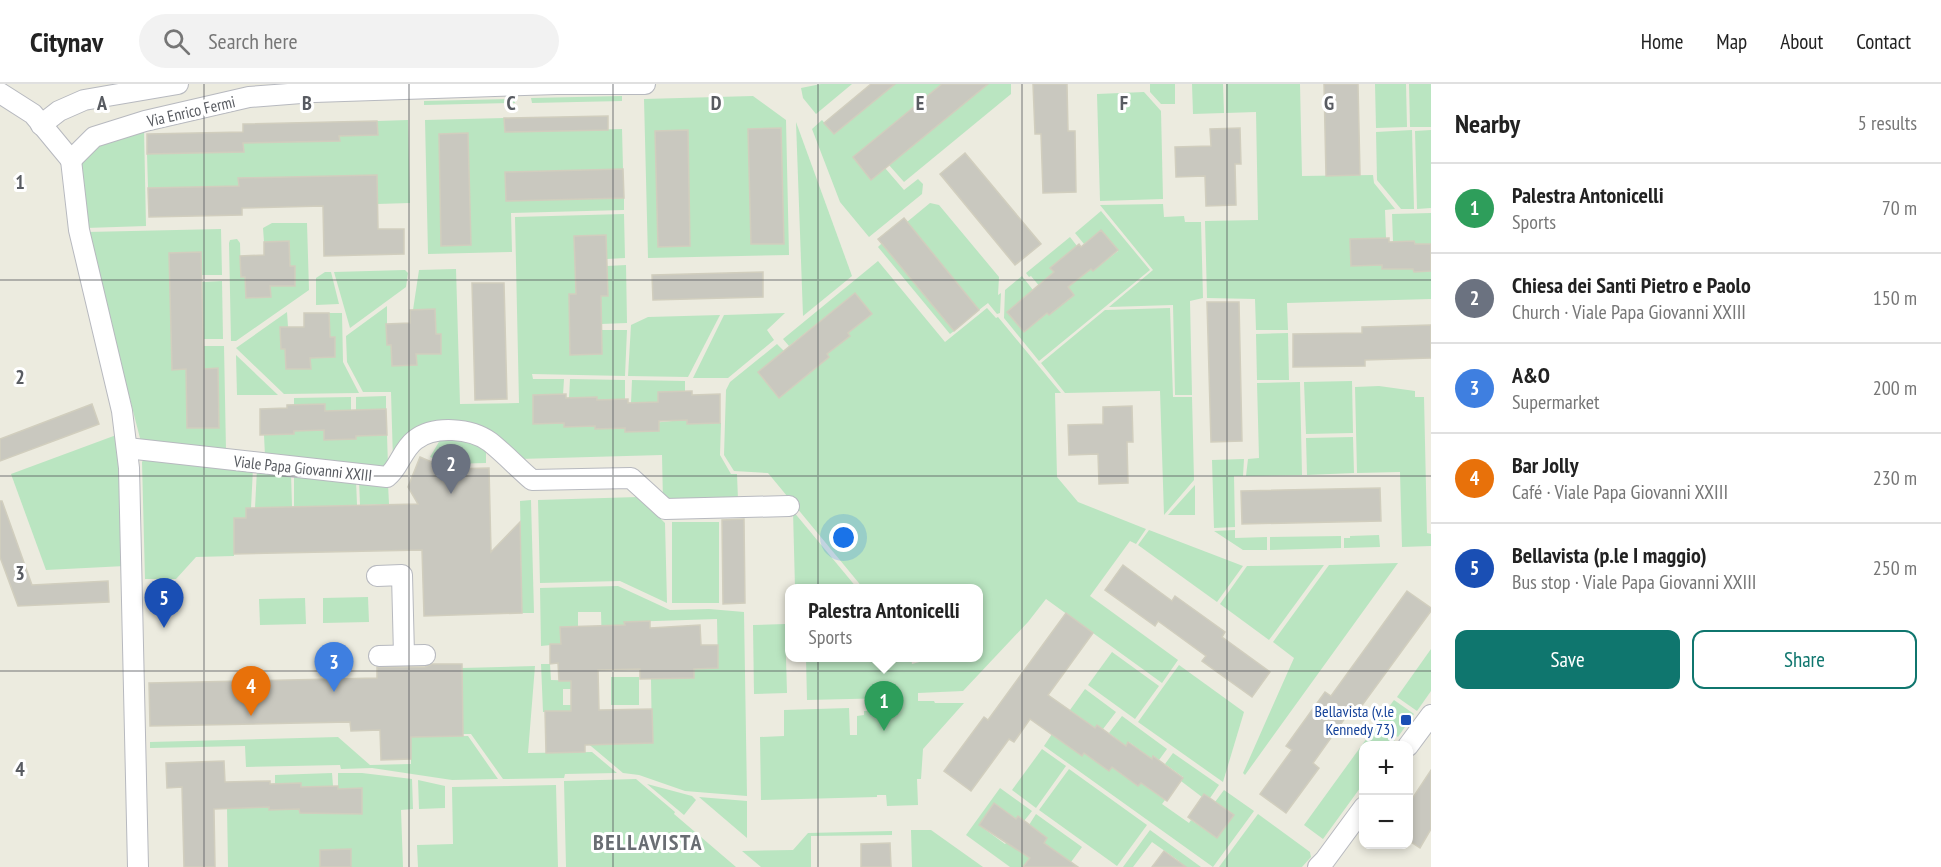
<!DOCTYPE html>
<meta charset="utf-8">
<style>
body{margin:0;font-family:"PT Sans Narrow",sans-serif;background:#f2f2f2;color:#222}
.controls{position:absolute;right:18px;bottom:18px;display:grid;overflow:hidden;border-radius:12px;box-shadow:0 3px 9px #0003}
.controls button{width:54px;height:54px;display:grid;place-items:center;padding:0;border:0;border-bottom:2px solid #e0e0e0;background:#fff;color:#222;font:30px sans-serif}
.you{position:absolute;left:844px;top:454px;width:21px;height:21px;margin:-15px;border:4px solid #fff;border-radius:50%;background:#1a73e8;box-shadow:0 0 0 9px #1a73e833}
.badge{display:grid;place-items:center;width:39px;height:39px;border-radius:50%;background:#0f766e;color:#fff;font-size:20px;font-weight:700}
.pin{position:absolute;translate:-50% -50px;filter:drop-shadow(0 2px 3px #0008)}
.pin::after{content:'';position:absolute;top:32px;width:21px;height:18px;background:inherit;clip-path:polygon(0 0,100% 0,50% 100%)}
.popup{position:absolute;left:785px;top:500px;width:198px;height:78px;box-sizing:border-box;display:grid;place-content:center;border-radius:12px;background:#fff;filter:drop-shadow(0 2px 4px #0005);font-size:20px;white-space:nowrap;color:#767676}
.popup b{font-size:22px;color:#222}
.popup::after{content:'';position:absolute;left:50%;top:100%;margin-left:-12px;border:12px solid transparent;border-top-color:#fff}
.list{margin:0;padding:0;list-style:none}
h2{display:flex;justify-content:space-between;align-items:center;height:78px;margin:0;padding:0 24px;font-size:26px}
h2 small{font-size:20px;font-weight:400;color:#767676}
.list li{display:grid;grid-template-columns:39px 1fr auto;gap:18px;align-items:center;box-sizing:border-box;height:90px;padding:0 24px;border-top:2px solid #e0e0e0}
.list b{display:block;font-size:22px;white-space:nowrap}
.list p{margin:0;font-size:20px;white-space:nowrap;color:#767676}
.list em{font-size:20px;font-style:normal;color:#767676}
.actions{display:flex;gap:12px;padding:18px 24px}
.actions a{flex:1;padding:14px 0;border:2px solid #0f766e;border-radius:12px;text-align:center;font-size:21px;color:#0f766e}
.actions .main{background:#0f766e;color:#fff}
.icon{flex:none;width:33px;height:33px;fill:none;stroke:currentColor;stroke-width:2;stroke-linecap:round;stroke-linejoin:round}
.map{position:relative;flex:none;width:1431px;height:783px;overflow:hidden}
header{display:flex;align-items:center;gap:36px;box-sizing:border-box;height:84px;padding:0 30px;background:#fff;border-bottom:2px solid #e0e0e0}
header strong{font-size:28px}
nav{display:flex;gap:33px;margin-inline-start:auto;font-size:21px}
.search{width:420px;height:54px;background:#f2f2f2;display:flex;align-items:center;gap:15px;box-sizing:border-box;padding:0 21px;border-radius:33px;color:#767676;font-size:22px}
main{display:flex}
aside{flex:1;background:#fff}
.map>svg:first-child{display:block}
</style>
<header>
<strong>Citynav</strong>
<div class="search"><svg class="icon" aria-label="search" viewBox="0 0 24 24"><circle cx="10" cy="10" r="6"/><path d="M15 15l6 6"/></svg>Search here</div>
<nav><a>Home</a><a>Map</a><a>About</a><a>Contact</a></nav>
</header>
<main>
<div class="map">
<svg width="1431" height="783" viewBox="0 0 1431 783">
<rect width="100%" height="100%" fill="#ecebdf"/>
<!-- green -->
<g fill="#bae5c1" fill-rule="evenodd">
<polygon points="821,0 852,0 816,30 803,14 801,4"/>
<polygon points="895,0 942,0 853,73 871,96 885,84 904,106 918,95 923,100 922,110 869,153 840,118 812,45 822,36 834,50"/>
<polygon points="988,0 1011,0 1011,10 904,98 889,81"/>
<polygon points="1150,0 1175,0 1175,20 1161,20 1150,8"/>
<polygon points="1192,0 1223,0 1224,29 1193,30"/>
<polygon points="1226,0 1300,0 1302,92 1373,91 1374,99 1395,125 1385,126 1386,154 1351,182 1382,181 1382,185 1413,185 1414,188 1431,187 1431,215 1287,219 1288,246 1256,246 1255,215 1207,214 1205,137 1258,136 1256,28 1226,29"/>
<polygon points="1375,0 1406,0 1407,43 1376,44"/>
<polygon points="1409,0 1431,0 1431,43 1410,43"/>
<polygon points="1144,8 1161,27 1163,115 1100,117 1097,10"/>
<polygon points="622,12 622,17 532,19 531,14"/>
<path d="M 753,12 L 786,36 L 789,171 L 648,174 L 644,15 ZM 781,44 L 783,160 L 752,160 L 748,45 ZM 687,46 L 690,162 L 658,163 L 655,47 Z"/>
<polygon points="515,15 515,19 424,21 424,17"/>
<path d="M 504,34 L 505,48 L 622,45 L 623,85 L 506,88 L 507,117 L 624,114 L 624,126 L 511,129 L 512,168 L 428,170 L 425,36 ZM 468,49 L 471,161 L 442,162 L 439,50 Z"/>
<polygon points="408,36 410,119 377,120 376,91 239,94 239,102 148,104 147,70 244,67 243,59 339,57 339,52 378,51 377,37"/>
<polygon points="796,38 852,192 803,232"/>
<polygon points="144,45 146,142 86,144 79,82 96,62"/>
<polygon points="1412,46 1414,125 1401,125 1377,96 1376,48"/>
<polygon points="1431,46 1431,124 1417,125 1415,47"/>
<polygon points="930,119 939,121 999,193 998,211 1001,209 1000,229 997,230 988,219 979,226 907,138"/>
<polygon points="1163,120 1164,133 1184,132 1185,138 1201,138 1203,214 1190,217 1192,311 1175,311 1173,221 1109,223 1153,186 1100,121"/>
<polygon points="1101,127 1150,186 1039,277 1004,234 1005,206 1022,192 1033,206 1007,228 1024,248 1047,229 1049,231 1074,211 1068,203 1091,185 1093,187 1118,167 1101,146 1084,160 1075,149"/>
<polygon points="1431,129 1431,160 1415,160 1414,157 1393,158 1392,130"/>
<path d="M 624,130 L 625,174 L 607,175 L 574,152 L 576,210 L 569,211 L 570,271 L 601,246 L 627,246 L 625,292 L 532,290 L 533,295 L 564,295 L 563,311 L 533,312 L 533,340 L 564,339 L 564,342 L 595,342 L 596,345 C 627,344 656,337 687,336 L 687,340 L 721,339 L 720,371 L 731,390 L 737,390 L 738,416 L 663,418 L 662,371 L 519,375 L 437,337 C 410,339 402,354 393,377 L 391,308 L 363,308 L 347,278 L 346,252 L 387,222 L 387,260 L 391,261 L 392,282 L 416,281 L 416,260 L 418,260 L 419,270 L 441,270 L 441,250 L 436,250 L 435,226 L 413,226 L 419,186 L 456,185 L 460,320 L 519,319 L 515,133 Z"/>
<polygon points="272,139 307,139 309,206 236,257 231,257 229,159 230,156 237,155 240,159 241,193 245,193 246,213 270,213 270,192 272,192 273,202 295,202 295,182 290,182 289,157 264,158 263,144"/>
<polygon points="221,145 222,191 202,191 201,168 169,169 172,285 186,285 187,344 219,343 218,285 204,285 203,262 224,262 226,367 141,358 87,148"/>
<polygon points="1070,153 1077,162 1050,184 1056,191 1041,204 1031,192 1029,193 1026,189"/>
<polygon points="882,159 954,247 950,250 878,163"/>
<polygon points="878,177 945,258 987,224 996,234 998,233 1061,309 1055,309 1057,393 1078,418 1146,445 1136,460 1130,457 1090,512 1178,576 1162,599 1046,515 1028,538 963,607 918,609 918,617 934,617 935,619 964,619 923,665 921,695 917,695 918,721 887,722 886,711 877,711 877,713 761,716 760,653 784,652 784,626 849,624 850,651 857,651 857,632 864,631 864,627 893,626 892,614 807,616 806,574 911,574 912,580 923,577 920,574 978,574 978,504 863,504 768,389 734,387 724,371 726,306 730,298 777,260 784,267 758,288 779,314 829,273 827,270 850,252 848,249 872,230 855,209 789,262 783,255"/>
<polygon points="626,181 627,239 601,240 601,212 607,212 607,182"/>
<polygon points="405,186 408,189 406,203 350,244 334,188"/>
<polygon points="325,188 331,188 339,220 316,221 316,194"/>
<polygon points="222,197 223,255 203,255 202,198"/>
<polygon points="1170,224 1173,313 1192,313 1194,396 1164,431 1160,307 1065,309 1041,279 1105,226"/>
<polygon points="287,228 288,243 280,244 281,264 285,265 286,285 310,285 310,264 312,264 313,274 335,273 335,254 330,253 329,229 342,229 343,278 359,309 284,310 236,264"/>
<polygon points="785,229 767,246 774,256 728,294 693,294 724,231"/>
<polygon points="720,231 688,293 628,292 631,241 648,233"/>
<polygon points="1288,249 1289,296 1257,296 1256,250"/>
<polygon points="236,271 278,311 237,311"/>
<polygon points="570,295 625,296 625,316 597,316 597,313 569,314"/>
<polygon points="632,296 685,297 685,308 658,308 658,318 631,319"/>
<polygon points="1352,297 1353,349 1306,350 1304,298"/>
<polygon points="1300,298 1302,391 1246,392 1248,375 1259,374 1257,299"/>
<polygon points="1379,302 1415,307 1415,313 1424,313 1427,449 1431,450 1431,462 1402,463 1400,388 1357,389 1355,303"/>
<polygon points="386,312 386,325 356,326 356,313"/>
<polygon points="351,313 351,326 325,329 325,320 294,321 294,314"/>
<polygon points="324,346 324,356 356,355 356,352 387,351 388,382 384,385 265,372 264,351 293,350 294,347"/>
<polygon points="119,350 125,482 46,486 11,390"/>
<polygon points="443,351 486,360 486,379 447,380 430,373"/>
<polygon points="1353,353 1354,389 1307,391 1306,354"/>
<polygon points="146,372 253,384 251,424 246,424 246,434 234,435 234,472 196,473 176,495 145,495 142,378"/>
<polygon points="1244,375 1243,392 1234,392 1235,443 1214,444 1212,376"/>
<polygon points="257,385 291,389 292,423 255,424"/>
<polygon points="294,389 356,396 357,421 294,423"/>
<polygon points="359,396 388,400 389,420 360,421"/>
<polygon points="1195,401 1195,431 1168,431"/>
<polygon points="638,413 665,439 667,519 620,497 540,499 538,416"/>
<polygon points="531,416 534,529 522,529 520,417"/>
<polygon points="793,427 857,504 795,504"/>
<rect x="672" y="438" width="47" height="81"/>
<polygon points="1149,446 1243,482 1217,518 1138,461"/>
<polygon points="1235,446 1235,454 1267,453 1267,466 1243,466 1214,447"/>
<polygon points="1379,451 1380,463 1344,464 1344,454 1350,454 1350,452"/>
<polygon points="1341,452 1341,464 1270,466 1270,453"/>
<polygon points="1398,479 1245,691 1243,689 1294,574 1273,558 1329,481"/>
<polygon points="1324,481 1269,556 1220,520 1247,482"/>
<polygon points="618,502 670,526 709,525 744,528 747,712 685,707 639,691 623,689 585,657 602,660 652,659 651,595 694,585 718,584 717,535 625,538 625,560 602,567 601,528 578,528 578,543 560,543 561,560 541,562 540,504"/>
<polygon points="368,513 369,538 323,539 323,514"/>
<polygon points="305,514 306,540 260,541 259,515"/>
<polygon points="785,540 787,609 754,610 753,541"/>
<polygon points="1431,565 1431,607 1417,627 1397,613"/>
<polygon points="1112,568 1159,602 1135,635 1088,601"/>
<polygon points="541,580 550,580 551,596 583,597 571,605 563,605 563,621 571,621 571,627 543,628"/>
<polygon points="1179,581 1244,628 1223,698 1138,638"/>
<polygon points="535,582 528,669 592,668 617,689 565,690 564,694 503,695 471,650 463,650 462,584"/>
<rect x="611" y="593" width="28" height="28"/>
<polygon points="1085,605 1116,628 1103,645 1097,641 1095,644 1070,626"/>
<polygon points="1394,616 1414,630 1398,653 1377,639"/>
<polygon points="1122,632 1167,665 1159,676 1154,672 1152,675 1129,658 1126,662 1109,649"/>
<polygon points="1375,643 1395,657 1392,661 1364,662 1363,700 1323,755 1304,741"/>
<polygon points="1052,650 1084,669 1109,687 1112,683 1138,702 1141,699 1165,716 1162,720 1189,739 1191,736 1217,754 1234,731 1215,718 1224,706 1254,727 1213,783 1044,662"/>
<polygon points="468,652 498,695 452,696 372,684 341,685 340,681 246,683 245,662 150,664 150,658 338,653 370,681 411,680 411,653"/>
<polygon points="1042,665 1066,682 1036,724 1012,706"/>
<polygon points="1173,669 1219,701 1210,714 1204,710 1202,713 1181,697 1183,693 1165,680"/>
<polygon points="1069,685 1147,741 1117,782 1039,726"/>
<polygon points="332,689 333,702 301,703 275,700 275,691"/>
<polygon points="338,689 362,689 412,695 413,725 401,726 403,783 351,783 350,765 320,766 320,783 228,783 227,724 269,723 270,726 299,725 300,729 362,730 362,705 338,705"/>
<polygon points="636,695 675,728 674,730 736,783 566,783 564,697"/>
<polygon points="418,696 445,702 445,724 419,725"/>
<polygon points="647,700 692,712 696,716 684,731"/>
<polygon points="556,701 558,783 418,783 417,761 453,760 452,703"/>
<polygon points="1000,704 1032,727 1024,737 1018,732 1016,735 994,719 979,741 1005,760 1007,758 1030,774 1025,781 1027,783 1010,783 966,751"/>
<polygon points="699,713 747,717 747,754"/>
<polygon points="1036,730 1082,763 1071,778 1042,761 1047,754 1029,741"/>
<polygon points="1258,730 1310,768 1311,773 1302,783 1219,783"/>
<polygon points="911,746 931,746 983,783 912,783"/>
<polygon points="1150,746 1201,783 1175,783 1179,777 1152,758 1133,783 1123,783"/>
<polygon points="892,747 892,751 811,752 811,783 761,783 742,767 793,766 808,749"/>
</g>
<!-- building -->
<g fill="#c9c8bf" stroke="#d1cebe" stroke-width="1.5">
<polygon points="871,0 895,0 834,50 824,39"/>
<polygon points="942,0 988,0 871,96 853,73"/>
<polygon points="1033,0 1067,0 1068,47 1075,47 1076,108 1043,109 1041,50 1035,50"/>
<polygon points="1324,0 1358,0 1360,91 1326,92"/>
<polygon points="608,32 608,46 505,48 504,34"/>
<polygon points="377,37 378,51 339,52 340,57 243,59 244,68 147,70 147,50 243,48 243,40"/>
<polygon points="781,44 784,160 751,160 748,45"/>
<polygon points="1240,44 1241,80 1235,80 1236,121 1206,122 1205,92 1176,93 1175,63 1211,62 1210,45"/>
<polygon points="688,46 690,162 658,163 655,47"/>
<polygon points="468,49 471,161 441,162 439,50"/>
<polygon points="965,69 1041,160 1015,181 940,90"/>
<polygon points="623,85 624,114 506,117 505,88"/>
<polygon points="377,91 378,145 404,145 404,170 324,172 323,122 242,124 242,131 149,133 148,104 239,102 238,94"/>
<polygon points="904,134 979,226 954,247 878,155"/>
<polygon points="1101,146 1118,166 1093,187 1091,185 1068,203 1074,211 1049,231 1047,229 1024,248 1007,228 1054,188 1050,184 1079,160 1081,163"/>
<polygon points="606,151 608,212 601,212 602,270 570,271 569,210 576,210 574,152"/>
<polygon points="1389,154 1389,158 1414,157 1415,160 1431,160 1431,187 1414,188 1413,185 1382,185 1382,181 1351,182 1350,155"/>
<polygon points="289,157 290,182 295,182 295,202 270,202 271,213 246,214 245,193 241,193 240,172 264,171 264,158"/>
<polygon points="201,168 204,285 218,284 219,344 187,344 186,285 172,286 169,169"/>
<polygon points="763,188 763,213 653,216 652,191"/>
<polygon points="472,199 504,199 507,315 475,316"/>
<polygon points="855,209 872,230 848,249 850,252 827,270 829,273 779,314 758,288"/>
<polygon points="1207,218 1239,218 1242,357 1211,358"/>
<polygon points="435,225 436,250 441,250 441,270 416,270 417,281 392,282 391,261 387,261 386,240 410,239 410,226"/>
<polygon points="304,229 329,229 330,253 335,253 335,273 310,274 311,285 286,285 285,265 281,265 280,243 304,243"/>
<polygon points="1431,241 1431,274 1365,276 1365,282 1293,283 1293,250 1362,249 1362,243"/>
<polygon points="692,307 692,311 720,310 720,339 687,340 687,336 659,337 659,347 625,348 625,344 595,345 595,342 564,343 564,339 533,340 533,311 566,310 566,314 597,313 597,316 628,315 628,319 658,318 658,308"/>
<polygon points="92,320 99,340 0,377 0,355"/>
<polygon points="325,320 325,327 386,325 387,351 356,352 356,355 324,356 324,346 294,347 294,350 260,351 260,325 287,324 287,321"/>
<polygon points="1132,322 1133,358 1127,358 1128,399 1099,400 1098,370 1069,371 1068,341 1103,340 1103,323"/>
<polygon points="420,373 448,385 489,384 491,468 520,438 522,529 424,532 422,466 234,470 234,434 246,434 246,424 418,420 408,403"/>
<polygon points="1380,404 1381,437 1242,440 1241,407"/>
<polygon points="0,417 2,417 32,501 108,497 109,518 18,522 0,473"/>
<polygon points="744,435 745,519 723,520 722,436"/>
<polygon points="1123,481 1172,517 1175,512 1225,548 1222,553 1270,588 1252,613 1202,577 1206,572 1158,537 1155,542 1105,506"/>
<polygon points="1407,507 1431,524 1431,527 1355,631 1350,627 1313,679 1319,684 1286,729 1260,710 1292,666 1286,662 1325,608 1331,612"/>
<polygon points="1066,529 1093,549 1048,611 1095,644 1097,641 1126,662 1128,658 1152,675 1153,672 1183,694 1167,717 1141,699 1138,702 1112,683 1109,687 1084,669 1082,672 1030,635 1014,658 1009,655 971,707 944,687 984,633 988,636"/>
<polygon points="650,537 650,544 700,541 701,561 718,561 718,584 694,585 694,594 640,595 640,585 598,586 599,626 652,625 653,659 585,661 585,668 546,669 545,627 571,627 571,597 559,597 558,579 550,580 550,560 561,560 560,543 625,541 624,538"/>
<polygon points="432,580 462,580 463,652 411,653 411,675 381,676 380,646 351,647 350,638 150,642 149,599 377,594 377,583 425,583"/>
<polygon points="224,677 225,698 270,697 270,700 301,699 301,703 338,702 338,705 362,704 362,730 300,729 299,725 269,726 269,723 214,725 215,783 184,783 182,703 167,704 166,679"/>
<polygon points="1431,686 1431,745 1420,764 1408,756 1408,721"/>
<polygon points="1204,710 1234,731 1217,754 1188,733"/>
<polygon points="994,719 1016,735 1018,732 1047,754 1044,759 1078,783 1023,783 1030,774 979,741"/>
<polygon points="890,759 891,783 861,783 861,760"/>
<polygon points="351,765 351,783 320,783 320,766"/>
<polygon points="1164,767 1186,783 1152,783"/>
</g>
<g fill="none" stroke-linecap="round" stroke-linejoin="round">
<!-- minor casing -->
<g stroke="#b7b9bf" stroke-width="22">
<g id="minor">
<polyline points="0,9 33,30 71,76"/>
<polyline points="41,41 59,27 84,16 178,0"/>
<polyline points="71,76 79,146 122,327 129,384 138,783"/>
<polyline points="71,76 94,53 145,37 249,13 314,8 557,0 645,0"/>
<path d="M 127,364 L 387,393 C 399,384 402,366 415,356 C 434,341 471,344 490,358 C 505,370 518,384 532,396 L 631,394 L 665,425 L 789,422"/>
<polyline points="377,492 402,491 404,571"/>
<polyline points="379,572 425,571"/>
<polyline points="1408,662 1431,631"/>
<polyline points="1318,783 1325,776 1364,723"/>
</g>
</g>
<!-- minor -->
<use href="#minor" stroke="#fff" stroke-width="20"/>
</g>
<!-- grid -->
<path fill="none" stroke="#585b61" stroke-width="1.5" stroke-opacity="0.55" d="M 204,0 L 204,783M 409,0 L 409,783M 613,0 L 613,783M 818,0 L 818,783M 1022,0 L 1022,783M 1227,0 L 1227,783M 0,196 L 1431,196M 0,392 L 1431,392M 0,587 L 1431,587"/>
<!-- markers -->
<rect fill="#1a4fb4" stroke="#fff" stroke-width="2" x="1400" y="630" width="12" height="12" rx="3"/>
<g text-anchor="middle" stroke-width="6" stroke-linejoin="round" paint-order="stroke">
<!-- street labels -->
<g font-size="16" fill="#585b61" stroke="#fff">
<text transform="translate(191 27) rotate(-13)" y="6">Via Enrico Fermi</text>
<text transform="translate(303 384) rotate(6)" y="6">Viale Papa Giovanni XXIII</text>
</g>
<!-- transit labels -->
<g font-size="16" fill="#164399" stroke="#fff" text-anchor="end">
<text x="1394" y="633">Bellavista (v.le<tspan x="1394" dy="18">Kennedy 73)</tspan></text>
</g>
<!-- district labels -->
<g font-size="22" font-weight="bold" letter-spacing="1.5" fill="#696d73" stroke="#fff">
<text x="648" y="766">BELLAVISTA</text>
</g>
</g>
<g font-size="20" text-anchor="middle" font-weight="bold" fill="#585b61" stroke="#fff" stroke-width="6" stroke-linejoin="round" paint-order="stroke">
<text x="102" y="26">A</text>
<text x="307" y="26">B</text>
<text x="511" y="26">C</text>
<text x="716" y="26">D</text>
<text x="920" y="26">E</text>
<text x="1124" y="26">F</text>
<text x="1329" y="26">G</text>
<text x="20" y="105">1</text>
<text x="20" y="300">2</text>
<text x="20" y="496">3</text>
<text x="20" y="692">4</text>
</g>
</svg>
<div class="controls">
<button>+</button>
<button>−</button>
</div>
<div class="you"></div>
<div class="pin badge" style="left:884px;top:647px;background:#2e9e5b">1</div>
<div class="popup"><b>Palestra Antonicelli</b>Sports</div>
<div class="pin badge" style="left:451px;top:410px;background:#6b7280">2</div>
<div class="pin badge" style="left:334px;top:608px;background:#3f7fe0">3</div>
<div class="pin badge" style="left:251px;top:632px;background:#e8710a">4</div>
<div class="pin badge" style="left:164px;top:544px;background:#1a4fb4">5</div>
</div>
<aside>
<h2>Nearby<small>5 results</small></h2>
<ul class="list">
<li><span class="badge" style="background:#2e9e5b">1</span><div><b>Palestra Antonicelli</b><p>Sports</p></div><em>70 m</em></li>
<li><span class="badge" style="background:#6b7280">2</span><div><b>Chiesa dei Santi Pietro e Paolo</b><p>Church · Viale Papa Giovanni XXIII</p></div><em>150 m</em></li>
<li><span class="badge" style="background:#3f7fe0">3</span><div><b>A&amp;O</b><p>Supermarket</p></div><em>200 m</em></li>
<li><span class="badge" style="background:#e8710a">4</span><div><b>Bar Jolly</b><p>Café · Viale Papa Giovanni XXIII</p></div><em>230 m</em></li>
<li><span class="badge" style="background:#1a4fb4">5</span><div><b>Bellavista (p.le I maggio)</b><p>Bus stop · Viale Papa Giovanni XXIII</p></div><em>250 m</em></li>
</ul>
<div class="actions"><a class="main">Save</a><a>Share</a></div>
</aside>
</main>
